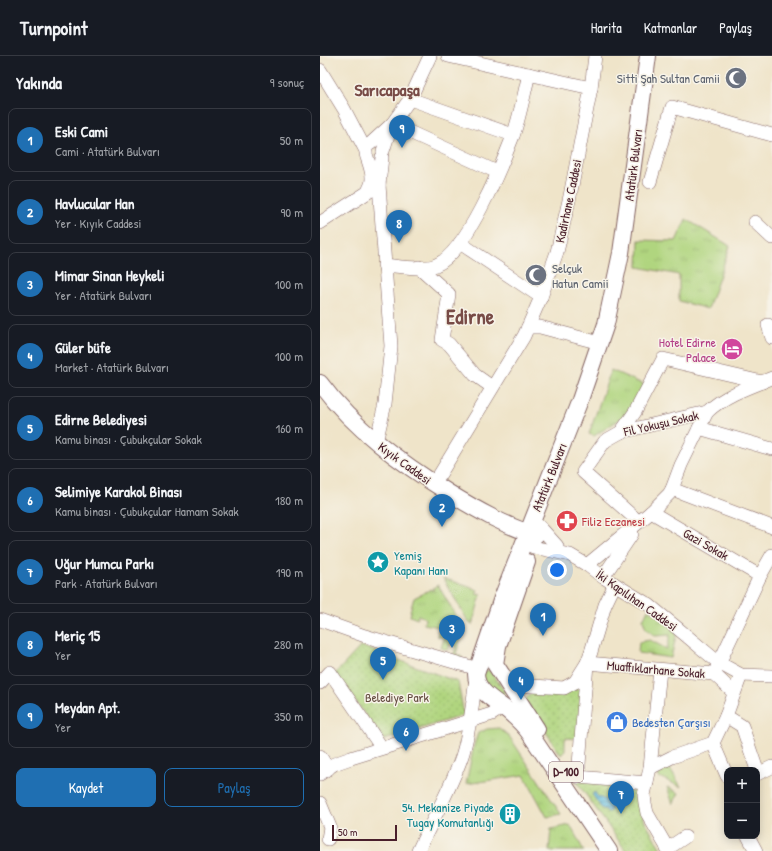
<!DOCTYPE html>
<html lang="tr">
<meta charset="utf-8">
<style>
body{margin:0;font-family:"Patrick Hand",sans-serif;background:#242831;color:#f1f3f6}
.controls{position:absolute;right:12px;bottom:12px;display:grid;overflow:hidden;border-radius:8px;box-shadow:0 2px 10px #0003}
.controls button{width:36px;height:36px;display:grid;place-items:center;padding:0;border:0;border-bottom:1px solid #363941;background:#171b24;color:#f1f3f6;font:20px sans-serif}
.scale{position:absolute;left:12px;bottom:10px;width:65px;box-sizing:border-box;padding-left:4px;border:2px solid #4a1f2b;border-top:0;font-size:11px;line-height:14px;white-space:nowrap;color:#4a1f2b;-webkit-text-stroke:3px #f7f3e8;paint-order:stroke}
.you{position:absolute;left:237px;top:514px;width:14px;height:14px;margin:-10px;border:3px solid #fff;border-radius:50%;background:#1a73e8;box-shadow:0 0 0 6px #1a73e833}
.badge{display:grid;place-items:center;width:26px;height:26px;border-radius:50%;background:#1f6fb2;color:#fff;font-size:13px;font-weight:700}
.pin{position:absolute;translate:-50% -33px;filter:drop-shadow(0 1px 2px #0008)}
.pin::after{content:'';position:absolute;top:21px;width:14px;height:12px;background:inherit;clip-path:polygon(0 0,100% 0,50% 100%)}
.list{margin:0;padding:0;list-style:none}
h2{display:flex;justify-content:space-between;align-items:center;height:52px;margin:0;padding:0 16px;font-size:17px}
h2 small{font-size:13px;font-weight:400;color:#9ea1a6}
.list li{display:grid;grid-template-columns:26px 1fr auto;gap:12px;align-items:center;box-sizing:border-box;height:64px;margin:0 8px 8px;padding:0 8px;border:1px solid #363941;border-radius:8px}
.list b{display:block;font-size:15px;white-space:nowrap}
.list p{margin:0;font-size:13px;white-space:nowrap;color:#9ea1a6}
.list em{font-size:13px;font-style:normal;color:#9ea1a6}
.actions{display:flex;gap:8px;padding:12px 16px}
.actions a{flex:1;padding:9px 0;border:1px solid #1f6fb2;border-radius:8px;text-align:center;font-size:14px;color:#1f6fb2}
.actions .main{background:#1f6fb2;color:#fff}
.map{position:relative;flex:none;width:452px;height:795px;overflow:hidden}
header{display:flex;align-items:center;gap:24px;box-sizing:border-box;height:56px;padding:0 20px;background:#171b24;border-bottom:1px solid #363941}
header strong{font-size:19px}
nav{display:flex;gap:22px;margin-inline-start:auto;font-size:14px}
main{display:flex}
aside{flex:1;background:#171b24}
.map>svg:first-child{display:block}
</style>
<header>
<strong>Turnpoint</strong>
<nav><a>Harita</a><a>Katmanlar</a><a>Paylaş</a></nav>
</header>
<main>
<aside>
<h2>Yakında<small>9 sonuç</small></h2>
<ul class="list">
<li><span class="badge">1</span><div><b>Eski Cami</b><p>Cami · Atatürk Bulvarı</p></div><em>50 m</em></li>
<li><span class="badge">2</span><div><b>Havlucular Han</b><p>Yer · Kıyık Caddesi</p></div><em>90 m</em></li>
<li><span class="badge">3</span><div><b>Mimar Sinan Heykeli</b><p>Yer · Atatürk Bulvarı</p></div><em>100 m</em></li>
<li><span class="badge">4</span><div><b>Güler büfe</b><p>Market · Atatürk Bulvarı</p></div><em>100 m</em></li>
<li><span class="badge">5</span><div><b>Edirne Belediyesi</b><p>Kamu binası · Çubukçular Sokak</p></div><em>160 m</em></li>
<li><span class="badge">6</span><div><b>Selimiye Karakol Binası</b><p>Kamu binası · Çubukçular Hamam Sokak</p></div><em>180 m</em></li>
<li><span class="badge">7</span><div><b>Uğur Mumcu Parkı</b><p>Park · Atatürk Bulvarı</p></div><em>190 m</em></li>
<li><span class="badge">8</span><div><b>Meriç 15</b><p>Yer</p></div><em>280 m</em></li>
<li><span class="badge">9</span><div><b>Meydan Apt.</b><p>Yer</p></div><em>350 m</em></li>
</ul>
<div class="actions"><a class="main">Kaydet</a><a>Paylaş</a></div>
</aside>
<div class="map">
<svg width="452" height="795" viewBox="0 0 452 795">
<defs>
<pattern id="grass-tufts" width="24" height="20" patternUnits="userSpaceOnUse"><rect width="24" height="20" fill="#b0d57f"/><path d="M3 7l-1-3M5 7V3M7 7l1-3M15 17l-1-3M17 17v-4M19 17l1-3" fill="none" stroke="#99b66e"/></pattern>
<pattern id="park-dots" width="8" height="8" patternUnits="userSpaceOnUse"><rect width="8" height="8" fill="#b0d57f"/><path d="M2 2h.1M6 6h.1" fill="none" stroke="#99b66e" stroke-width="1.8" stroke-linecap="round"/></pattern>
<pattern id="water-rules" width="6" height="5" patternUnits="userSpaceOnUse"><rect width="6" height="5" fill="#63c0e1"/><path d="M0 2.5h6" fill="none" stroke="#549bb7"/></pattern>
</defs>
<rect width="100%" height="100%" fill="#f7f3e8"/>
<filter id="ink" filterUnits="userSpaceOnUse"><feTurbulence type="fractalNoise" baseFrequency=".025" numOctaves="2"/><feDisplacementMap in="SourceGraphic" scale="8" xChannelSelector="R" yChannelSelector="G"/><feConvolveMatrix kernelMatrix="1 2 1 2 8 2 1 2 1" color-interpolation-filters="sRGB"/></filter>
<filter id="wash" filterUnits="userSpaceOnUse"><feTurbulence type="fractalNoise" baseFrequency=".012" numOctaves="4" result="noise"/><feDisplacementMap in="SourceGraphic" scale="16" xChannelSelector="R" yChannelSelector="G"/><feGaussianBlur stdDeviation="0.9" result="paint"/><feColorMatrix in="noise" values="0 0 0 0 0 0 0 0 0 0 0 0 0 0 0 0 0 1.4 0 .05"/><feComposite in="paint" operator="in"/></filter>
<g filter="url(#wash)">
<rect width="100%" height="100%" fill="#efe4c9"/>
<!-- grass -->
<g fill="url(#grass-tufts)" stroke="#7d7a55">
<polygon points="366,163 410,190 388,253 359,245 359,219 318,211 319,184 356,185"/>
<polygon points="291,314 325,329 305,360 274,380 269,378"/>
<polygon points="123,522 158,534 156,538 161,539 152,569 149,567"/>
<polygon points="118,529 144,574 136,598 142,601 141,604 133,601 136,590 130,588 128,594 121,592 124,582 117,580 119,571 104,568 105,562 98,559 97,563 90,560 91,556 90,555 94,542 111,533 113,535 113,532"/>
<polygon points="328,553 357,576 351,602 318,597 319,586 330,584 347,593 350,579 335,580 326,573 323,564"/>
<polygon points="168,614 172,617 185,636 181,641 168,634 162,618 165,615"/>
<polygon points="179,672 189,680 241,758 227,761 204,719 146,728 154,689 158,677 167,673"/>
<polygon points="350,712 361,731 339,721 338,718"/>
<polygon points="347,731 359,737 353,748"/>
<polygon points="250,769 264,795 229,795 231,773"/>
</g>
<!-- park -->
<g fill="url(#park-dots)" stroke="#7d7a55">
<polygon points="41,590 138,626 144,659 64,684 15,618"/>
<polygon points="263,615 259,683 245,682 245,695 241,699 205,644 212,636 233,637"/>
<polygon points="254,722 324,731 324,764 342,795 306,795"/>
</g>
<!-- water -->
<polygon fill="url(#water-rules)" stroke="#567086" points="275,736 277,740 294,748 289,757 282,753 272,738"/>
</g>
<g filter="url(#ink)">
<g fill="none" stroke-linecap="round" stroke-linejoin="round">
<!-- minor casing -->
<g stroke="#846462" stroke-width="14">
<g id="minor">
<polyline points="128,0 271,32"/>
<polyline points="0,14 24,53 46,95"/>
<polyline points="90,43 193,79"/>
<polyline points="72,68 177,116"/>
<polyline points="50,88 72,68 90,43 110,0"/>
<polyline points="63,95 71,70"/>
<path d="M 46,98 C 49,109 56,122 49,133"/>
<polyline points="330,126 352,51 452,79"/>
<polyline points="435,166 452,182"/>
<polyline points="0,167 59,129"/>
<polyline points="140,187 221,241"/>
<path d="M 64,209 C 78,210 103,215 116,209 C 146,197 181,111 193,80 C 200,60 204,38 209,18"/>
<polyline points="99,211 129,238 122,284 129,288 155,319 172,331"/>
<polyline points="448,269 452,282"/>
<polyline points="208,271 220,271 280,287"/>
<polyline points="379,372 452,393"/>
<polyline points="301,376 315,356 343,303 442,326"/>
<polyline points="56,386 65,348 71,290 59,129 62,101"/>
<polyline points="114,428 204,280 221,241 237,196 250,140 271,32 275,0"/>
<polyline points="352,433 452,471"/>
<polyline points="331,456 440,520"/>
<path d="M 319,466 L 263,416 L 285,385 L 301,376 L 387,356 C 405,339 429,331 452,322"/>
<polyline points="220,471 237,490"/>
<polyline points="213,491 250,499 267,509 283,521 329,549 356,571 399,607 421,619 452,620"/>
<polyline points="267,509 331,456 349,438 352,433 361,409 387,356"/>
<polyline points="283,521 312,478"/>
<polyline points="0,564 45,580 158,613"/>
<polyline points="267,607 394,618 440,520 452,499"/>
<polyline points="267,608 258,721 327,727"/>
<polyline points="340,614 330,712 324,739 325,747 327,757 349,795"/>
<polyline points="394,618 414,637"/>
<polyline points="184,619 197,629 244,632 255,626 267,607 271,596 285,549 295,528"/>
<polyline points="0,627 10,616 62,692"/>
<polyline points="406,660 422,670 438,717"/>
<polyline points="393,687 407,720"/>
<polyline points="0,700 8,713"/>
<polyline points="330,712 352,701 393,687 406,660 421,619"/>
<polyline points="0,718 14,708 31,702 172,658 183,651"/>
<polyline points="437,718 452,711"/>
<polyline points="0,747 10,771 8,783"/>
<polyline points="428,780 436,795"/>
<polyline points="347,793 365,781"/>
<path d="M 98,795 C 113,763 131,732 142,700 C 150,675 152,649 156,624"/>
</g>
</g>
<!-- major casing -->
<g stroke="#846462" stroke-width="18">
<g id="major">
<path d="M 0,327 C 34,373 81,407 129,437 C 157,454 185,470 216,479"/>
<polyline points="207,506 178,590 175,608 217,673"/>
<path d="M 289,795 L 210,678 C 204,669 196,662 188,655 C 176,645 156,636 156,618 L 182,542 L 260,344 L 286,268 L 301,197 L 328,0"/>
</g>
</g>
<!-- minor -->
<use href="#minor" stroke="#fff" stroke-width="13"/>
<!-- major -->
<use href="#major" stroke="#fff" stroke-width="16"/>
</g>
</g>
<!-- icons -->
<defs>
<g id="mosque-disc" transform="scale(1.15)"><circle r="9.5" fill="#6b7280" stroke="#f7f3e8"/><path d="M3.5-4.9A6 6 0 1 0 3.5 4.9A5 5 0 1 1 3.5-4.9Z" fill="#fff"/></g>
<g id="hotel-disc" transform="scale(1.15)"><circle r="9.5" fill="#d1479c" stroke="#f7f3e8"/><path d="M-6-4.5h1.5V1H6V5H4.5V3h-9V5H-6ZM-4 0a1.8 1.8 0 1 1 3.6 0ZM.5 0V-2.5h3Q6-2.5 6 0Z" fill="#fff"/></g>
<g id="pharmacy-disc" transform="scale(1.15)"><circle r="9.5" fill="#e0444e" stroke="#f7f3e8"/><path d="M-2-6h4v4h4v4h-4v4h-4v-4h-4v-4h4Z" fill="#fff"/></g>
<g id="sight-disc" transform="scale(1.15)"><circle r="9.5" fill="#0f9aa8" stroke="#f7f3e8"/><path d="M0-6L1.8-2.2L6-1.7L2.9 1.2L3.7 5.4L0 3.3L-3.7 5.4L-2.9 1.2L-6-1.7L-1.8-2.2Z" fill="#fff"/></g>
<g id="shop-disc" transform="scale(1.15)"><circle r="9.5" fill="#3f7fe0" stroke="#f7f3e8"/><path d="M-5-2.5h2.3a2.7 3.5 0 0 1 5.4 0H5L5.5 6h-11ZM-1.5-2.5h3a1.5 2.3 0 0 0-3 0Z" fill="#fff"/></g>
<g id="building-disc" transform="scale(1.15)"><circle r="9.5" fill="#0f9aa8" stroke="#f7f3e8"/><path d="M-4-6H4V6H1V3H-1V6H-4ZM-2.5-4.3h1.7v1.8h-1.7ZM.8-4.3h1.7v1.8H.8ZM-2.5-1h1.7V.8h-1.7ZM.8-1h1.7V.8H.8Z" fill="#fff"/></g>
</defs>
<g fill-rule="evenodd">
<use href="#mosque-disc" x="416" y="22"/>
<use href="#mosque-disc" x="216" y="219"/>
<use href="#hotel-disc" x="412" y="293"/>
<use href="#pharmacy-disc" x="247" y="465"/>
<use href="#sight-disc" x="58" y="506"/>
<use href="#shop-disc" x="297" y="666"/>
<use href="#building-disc" x="190" y="758"/>
</g>
<g text-anchor="middle" stroke-width="3" stroke-linejoin="round" paint-order="stroke">
<!-- shield labels -->
<rect fill="#f7f3e8" stroke="#7e5f64" stroke-width="1" x="229" y="706" width="34" height="20" rx="3"/>
<g font-size="12" font-weight="bold" fill="#4a1f2b">
<text x="246" y="720">D-100</text>
</g>
<!-- worship labels -->
<g font-size="13" fill="#5b616d" stroke="#f7f3e8" text-anchor="end">
<text x="400" y="27">Sitti Şah Sultan Camii</text>
<text x="232" y="217" text-anchor="start">Selçuk<tspan x="232" dy="15">Hatun Camii</tspan></text>
</g>
<!-- street labels -->
<g font-size="13" fill="#4a1f2b" stroke="#f7f3e8">
<text transform="translate(313 109) rotate(-83)" y="5">Atatürk Bulvarı</text>
<text transform="translate(248 145) rotate(-78)" y="5">Kadirhane Caddesi</text>
<text transform="translate(341 367) rotate(-13)" y="5">Fil Yokuşu Sokak</text>
<text transform="translate(85 407) rotate(36)" y="5">Kıyık Caddesi</text>
<text transform="translate(229 421) rotate(-68)" y="5">Atatürk Bulvarı</text>
<text transform="translate(386 488) rotate(30)" y="5">Gazi Sokak</text>
<text transform="translate(317 544) rotate(35)" y="5">İki Kapılıhan Caddesi</text>
<text transform="translate(336 613) rotate(5)" y="5">Muaffıklarhane Sokak</text>
</g>
<!-- hotel labels -->
<g font-size="13" fill="#b23c85" stroke="#f7f3e8" text-anchor="end">
<text x="396" y="291">Hotel Edirne<tspan x="396" dy="15">Palace</tspan></text>
</g>
<!-- health labels -->
<g font-size="13" fill="#be3a42" stroke="#f7f3e8" text-anchor="start">
<text x="262" y="470">Filiz Eczanesi</text>
</g>
<!-- culture labels -->
<g font-size="13" fill="#0d838f" stroke="#f7f3e8" text-anchor="start">
<text x="74" y="504">Yemiş<tspan x="74" dy="15">Kapanı Hanı</tspan></text>
<text x="174" y="756" text-anchor="end">54. Mekanize Piyade<tspan x="174" dy="15">Tugay Komutanlığı</tspan></text>
</g>
<!-- park labels -->
<g font-size="13" fill="#644c40" stroke="#f7f3e8">
<text x="77" y="646">Belediye Park</text>
</g>
<!-- shop labels -->
<g font-size="13" fill="#366cbe" stroke="#f7f3e8" text-anchor="start">
<text x="312" y="671">Bedesten Çarşısı</text>
</g>
<!-- district labels -->
<g font-size="17" font-weight="bold" fill="#784b46" stroke="#f7f3e8">
<text x="67" y="40">Sarıcapaşa</text>
</g>
<!-- town labels -->
<g font-size="21" font-weight="bold" fill="#784b46" stroke="#f7f3e8">
<text x="150" y="268">Edirne</text>
</g>
</g>
</svg>
<div class="controls">
<button>+</button>
<button>−</button>
</div>
<div class="scale">50 m</div>
<div class="you"></div>
<div class="pin badge" style="left:223px;top:580px">1</div>
<div class="pin badge" style="left:122px;top:471px">2</div>
<div class="pin badge" style="left:132px;top:592px">3</div>
<div class="pin badge" style="left:201px;top:644px">4</div>
<div class="pin badge" style="left:63px;top:624px">5</div>
<div class="pin badge" style="left:86px;top:695px">6</div>
<div class="pin badge" style="left:301px;top:758px">7</div>
<div class="pin badge" style="left:79px;top:187px">8</div>
<div class="pin badge" style="left:82px;top:92px">9</div>
</div>
</main>
